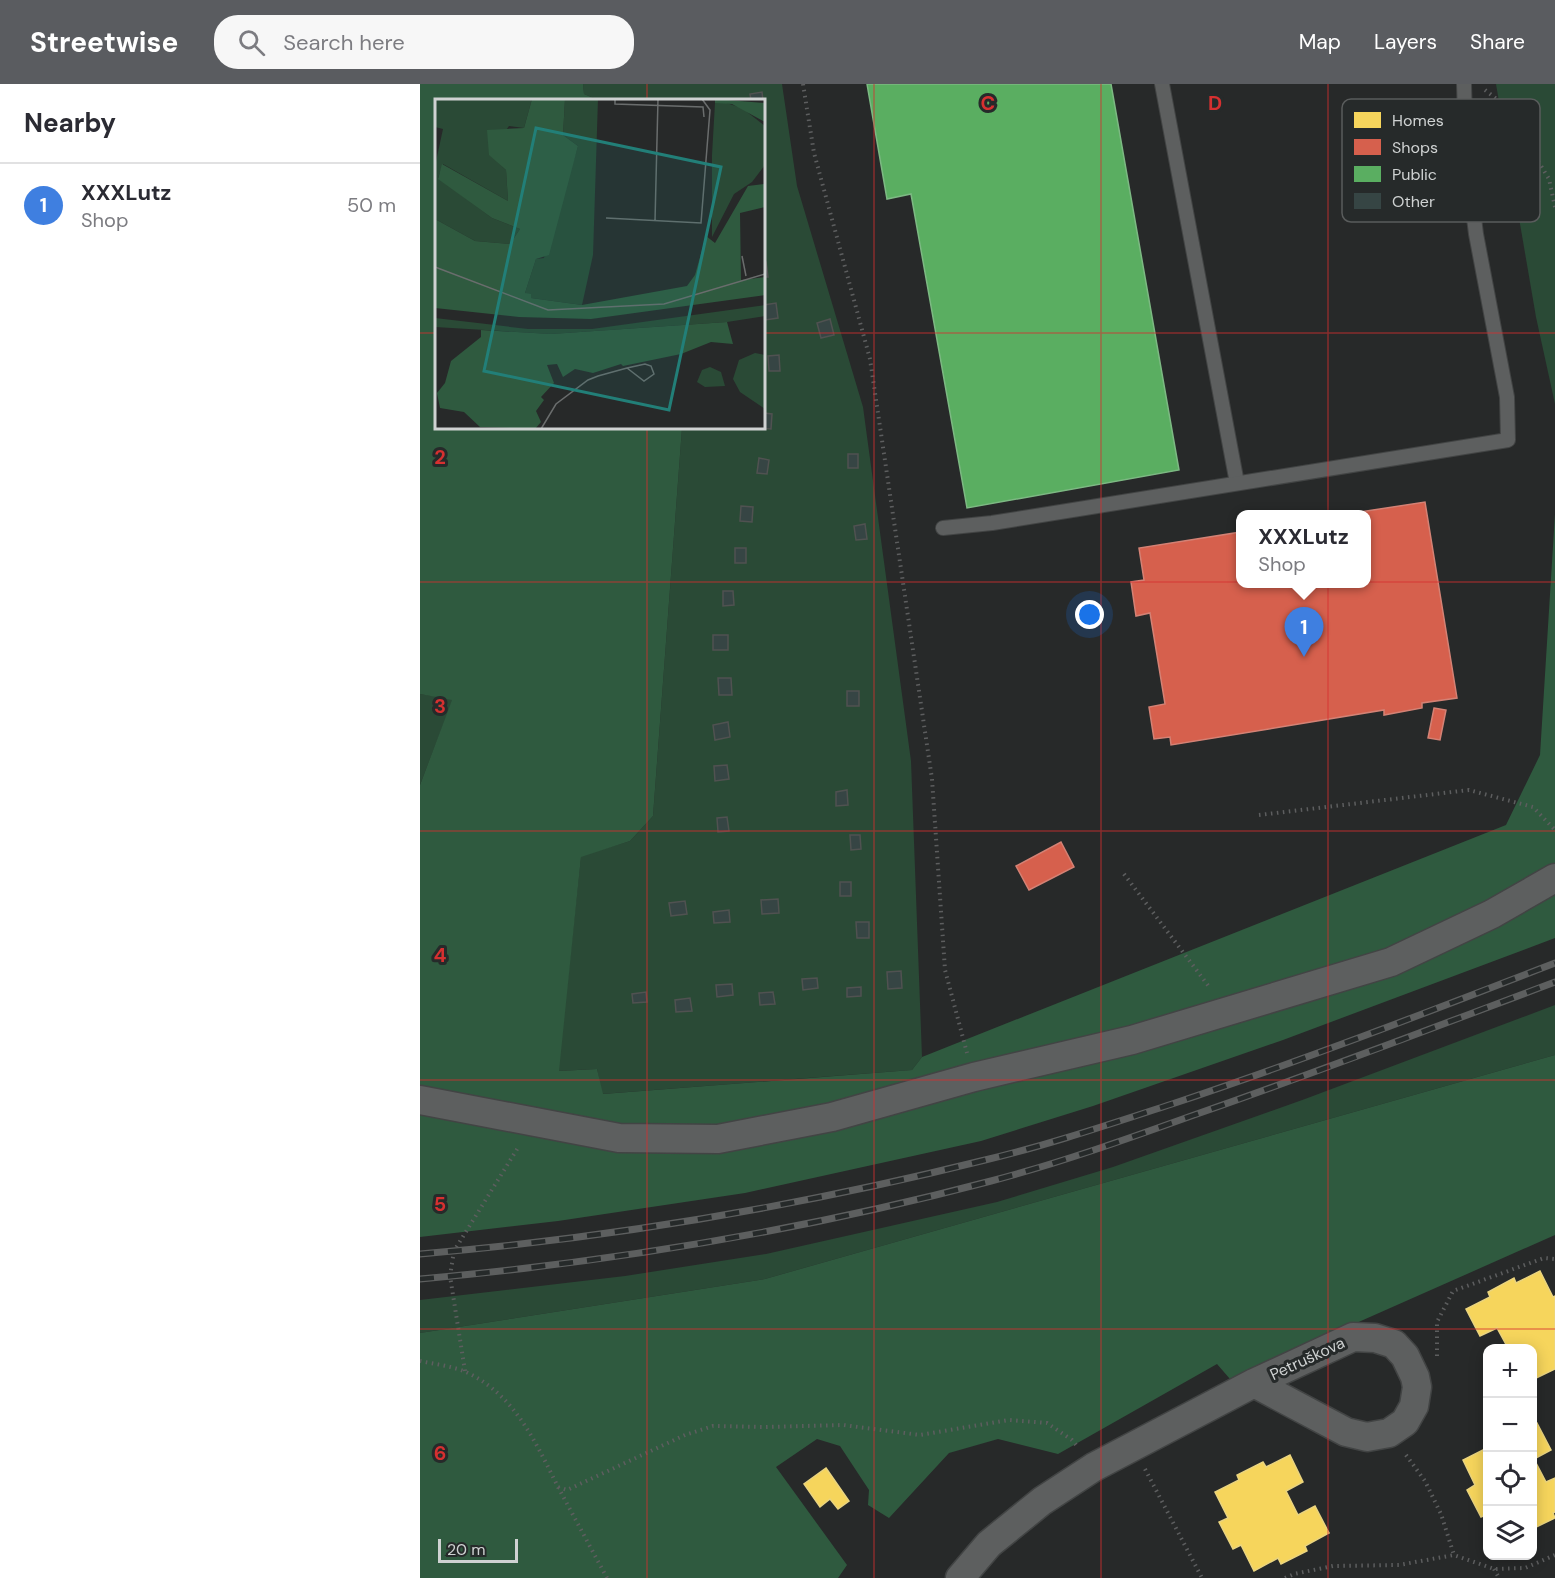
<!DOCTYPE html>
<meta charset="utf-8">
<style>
body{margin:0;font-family:"DM Sans",sans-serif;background:#f7f7f7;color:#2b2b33}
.controls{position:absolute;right:18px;bottom:18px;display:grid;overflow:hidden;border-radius:12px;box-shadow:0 3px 15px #0003}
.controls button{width:54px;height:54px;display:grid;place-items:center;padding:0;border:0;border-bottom:2px solid #e1e1e2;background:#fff;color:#2b2b33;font:30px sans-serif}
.scale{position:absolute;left:18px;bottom:15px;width:80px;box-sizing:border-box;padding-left:6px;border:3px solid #cfd2d2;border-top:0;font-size:16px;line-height:21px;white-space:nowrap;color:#cfd2d2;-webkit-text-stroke:4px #262a2a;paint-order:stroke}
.you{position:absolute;left:670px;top:531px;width:21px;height:21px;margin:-15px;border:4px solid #fff;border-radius:50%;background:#1a73e8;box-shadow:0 0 0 9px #1a73e833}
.badge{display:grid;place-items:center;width:39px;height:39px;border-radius:50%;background:#5a5c60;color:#fff;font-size:20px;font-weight:700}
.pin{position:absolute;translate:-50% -50px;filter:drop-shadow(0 2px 3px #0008)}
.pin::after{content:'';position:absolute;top:32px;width:21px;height:18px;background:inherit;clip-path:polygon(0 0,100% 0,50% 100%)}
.popup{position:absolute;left:816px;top:426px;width:135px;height:78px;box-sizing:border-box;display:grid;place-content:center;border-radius:12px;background:#fff;filter:drop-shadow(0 2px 4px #0005);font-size:20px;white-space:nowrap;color:#7c7c81}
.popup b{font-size:22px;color:#2b2b33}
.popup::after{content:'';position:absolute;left:50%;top:100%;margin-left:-12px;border:12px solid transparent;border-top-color:#fff}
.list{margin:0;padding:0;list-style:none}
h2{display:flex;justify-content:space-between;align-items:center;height:78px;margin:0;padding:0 24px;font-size:26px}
h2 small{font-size:20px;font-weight:400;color:#7c7c81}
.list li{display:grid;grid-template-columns:39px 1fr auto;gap:18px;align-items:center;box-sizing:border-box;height:84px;padding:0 24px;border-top:2px solid #e1e1e2}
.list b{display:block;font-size:22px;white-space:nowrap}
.list p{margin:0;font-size:20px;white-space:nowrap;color:#7c7c81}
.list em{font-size:20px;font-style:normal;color:#7c7c81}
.icon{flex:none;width:33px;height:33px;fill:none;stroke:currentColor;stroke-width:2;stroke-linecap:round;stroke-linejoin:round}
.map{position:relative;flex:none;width:1135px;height:1494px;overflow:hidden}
header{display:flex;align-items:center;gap:36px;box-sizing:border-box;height:84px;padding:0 30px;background:#5a5c60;color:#fff}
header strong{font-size:28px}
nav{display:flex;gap:33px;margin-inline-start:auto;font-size:21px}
.search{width:420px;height:54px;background:#f7f7f7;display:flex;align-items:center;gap:15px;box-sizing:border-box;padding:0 21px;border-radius:24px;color:#7c7c81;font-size:22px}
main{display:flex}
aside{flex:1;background:#fff}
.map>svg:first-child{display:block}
</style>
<header>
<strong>Streetwise</strong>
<div class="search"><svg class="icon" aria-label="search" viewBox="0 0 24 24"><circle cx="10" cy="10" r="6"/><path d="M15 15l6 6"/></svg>Search here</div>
<nav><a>Map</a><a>Layers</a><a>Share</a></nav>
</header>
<main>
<aside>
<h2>Nearby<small></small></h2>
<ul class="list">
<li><span class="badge" style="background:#3f7fe0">1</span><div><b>XXXLutz</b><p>Shop</p></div><em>50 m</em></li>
</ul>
</aside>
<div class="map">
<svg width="1135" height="1494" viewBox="0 0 1135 1494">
<rect width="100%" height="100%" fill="#272929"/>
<!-- green -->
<g fill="#2a4a36">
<polygon points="163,0 362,0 377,102 443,323 491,677 502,973 492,986 182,1010 177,985 138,987 161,772 210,757 233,732 262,344 344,344 344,16 178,16 164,10"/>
<polygon points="1076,0 1135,0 1135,320 1116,233"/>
<polygon points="0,610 33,615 0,701"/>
<polygon points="1135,921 1135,971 345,1195 0,1249 0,1216 205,1192 346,1170 577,1118 693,1083 885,1015"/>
</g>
<!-- forest -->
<g fill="#2f5a3f">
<polygon points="0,0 163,0 164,10 178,16 16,16 16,344 262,344 233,732 210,757 161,773 139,987 177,985 183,1010 492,986 502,973 1086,741 1120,671 1135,430 1135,854 863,956 673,1022 561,1057 325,1109 138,1137 0,1153 0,701 32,616 0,610"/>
<polygon points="1135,971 1135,1151 810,1295 797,1280 638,1370 578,1355 529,1369 469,1434 448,1421 449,1406 420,1362 397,1355 356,1383 427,1481 418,1494 0,1494 0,1249 345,1195"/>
</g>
<!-- homes -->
<g fill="#f6d55c" stroke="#ead47f" stroke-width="1.5">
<polygon points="1120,1187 1133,1213 1135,1212 1135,1285 1112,1296 1112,1264 1088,1264 1077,1244 1060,1252 1046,1225 1070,1213 1068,1208 1094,1194 1096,1199"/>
<polygon points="1117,1339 1131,1366 1114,1375 1126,1398 1135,1394 1135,1428 1133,1429 1135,1434 1112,1445 1112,1341"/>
<polygon points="1068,1357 1068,1430 1061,1433 1047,1406 1055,1401 1043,1376 1067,1364 1064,1359"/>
<polygon points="870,1371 883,1398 866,1407 878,1431 895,1422 909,1449 885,1462 887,1467 861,1480 858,1474 834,1487 821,1461 813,1465 799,1438 808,1434 795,1408 819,1396 817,1391 843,1378 846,1383"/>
<polygon points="406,1384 429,1417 418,1425 410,1415 400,1423 384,1400"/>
</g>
<!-- shops -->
<g fill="#d6604d" stroke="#d48275" stroke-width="1.5">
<polygon points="1005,418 1037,614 1002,619 1002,624 964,631 964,626 751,661 750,653 734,655 729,623 745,620 730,529 716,532 711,498 724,496 719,464 821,448 821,500 947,500 947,430 927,430"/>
<polygon points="1014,624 1026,626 1020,656 1008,654"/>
<polygon points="641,758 654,783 609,806 596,782"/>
</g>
<!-- public -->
<polygon fill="#5aae61" stroke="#7db983" stroke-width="1.5" points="447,0 691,0 759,386 547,424 491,110 467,115"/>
<!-- building -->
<g fill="#364544" stroke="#505251" stroke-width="1.5">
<polygon points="342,8 343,16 331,16 330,10"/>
<polygon points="344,178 346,178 348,193 344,193"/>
<polygon points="356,219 358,234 345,236 344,221"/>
<polygon points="410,235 414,251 401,254 397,239"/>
<polygon points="359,271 360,287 349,287 348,272"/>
<polygon points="344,329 352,330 351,345 338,344 344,344"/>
<rect x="428" y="370" width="10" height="14"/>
<polygon points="339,374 349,376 347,390 337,389"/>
<polygon points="321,422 333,423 332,438 320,437"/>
<polygon points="445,440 447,455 436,456 434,442"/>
<rect x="315" y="464" width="11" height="15"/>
<polygon points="303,507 313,507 314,521 303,522"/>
<rect x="293" y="551" width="15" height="15"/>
<polygon points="298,594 311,594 312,611 299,611"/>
<rect x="427" y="607" width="12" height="15"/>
<polygon points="308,638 310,653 295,656 293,641"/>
<polygon points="307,681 309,695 295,697 294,682"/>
<polygon points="427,706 428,721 416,722 416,708"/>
<polygon points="307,733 309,747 298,748 297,734"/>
<polygon points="430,751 440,751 441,765 431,766"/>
<rect x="420" y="798" width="11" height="14"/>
<polygon points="358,815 359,829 342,830 341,816"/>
<polygon points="265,817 267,830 251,832 249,819"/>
<polygon points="309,826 310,838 294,839 293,828"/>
<polygon points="436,838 449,838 449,854 437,854"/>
<polygon points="481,887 482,904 468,905 467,888"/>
<polygon points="397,894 398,904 383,906 382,895"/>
<polygon points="312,900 313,911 297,913 296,901"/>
<polygon points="441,903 441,912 427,913 427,904"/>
<polygon points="226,908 227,918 213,919 212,910"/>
<polygon points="353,908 355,920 340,921 339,909"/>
<polygon points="270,914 272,927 256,928 255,916"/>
</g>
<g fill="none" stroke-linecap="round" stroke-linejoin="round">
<!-- lane casing -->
<g stroke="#424444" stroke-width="16">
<g id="lane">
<polyline points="742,0 817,399"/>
<polyline points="523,444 572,439 1088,356 1087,313 1056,150 1046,69 1044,0"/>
</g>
</g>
<!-- street casing -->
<g stroke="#424444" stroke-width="31">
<g id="street">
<polyline points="0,1016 199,1054 298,1055 412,1033 554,993 712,956 971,878 1072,830 1135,794"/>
<polyline points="540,1494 569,1460 622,1417 674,1383 834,1299 933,1253 955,1254 974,1260 985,1272 995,1293 997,1303 994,1322 985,1338 969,1349 947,1353 926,1348 834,1299"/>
</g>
</g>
<!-- path -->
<g stroke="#5d5e5f" stroke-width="4" stroke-dasharray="1.5 4.5" stroke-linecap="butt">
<polyline points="383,0 394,69 450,275 512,695 525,886 547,969"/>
<polyline points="1065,6 1083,20 1129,95 1135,123"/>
<polyline points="839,731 1049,706 1113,723 1135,746"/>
<polyline points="704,790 790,904"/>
<polyline points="1017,1272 1017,1238 1033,1207 1124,1174 1135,1175"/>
<path d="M 0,1277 C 14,1280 32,1282 46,1288 C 95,1311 115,1357 138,1403 L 147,1406 L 265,1351 L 293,1342 L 346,1343 L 423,1341 L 500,1351 L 589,1336 L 627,1339 L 652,1356 L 657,1362"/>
<polyline points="45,1287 30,1192 34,1167 99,1062"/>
<polyline points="986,1371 1005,1397 1021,1430 1034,1471"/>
<polyline points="725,1385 782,1494"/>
<polyline points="138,1403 187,1494"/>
<polyline points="1074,1485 1079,1494"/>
<polyline points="865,1494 874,1490 913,1482 979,1481 1034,1471 1074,1485 1105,1484 1135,1471"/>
</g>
<!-- lane -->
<use href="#lane" stroke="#5d5f5f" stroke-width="14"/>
<!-- street -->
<use href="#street" stroke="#5d5f5f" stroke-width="28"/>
<!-- rail casing -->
<g stroke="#5d5f5f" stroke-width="7">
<g id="rail">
<path d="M 0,1170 C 190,1154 380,1122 565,1076 C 628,1061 690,1040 752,1020 C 881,977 1008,928 1135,879"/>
<path d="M 0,1195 C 192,1178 385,1146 571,1097 C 640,1079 707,1055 774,1031 C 895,989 1015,943 1135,898"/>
</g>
</g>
<!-- rail -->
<use href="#rail" stroke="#262a2a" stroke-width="4.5" stroke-dasharray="14" stroke-linecap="butt"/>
</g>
<!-- grid -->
<path fill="none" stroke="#d63030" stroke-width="1.5" stroke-opacity="0.55" d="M 227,0 L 227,16M 454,0 L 454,1494M 681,0 L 681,1494M 908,0 L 908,1494M 0,249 L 16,249M 344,249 L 1135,249M 227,344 L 227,1494M 0,498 L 1135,498M 0,747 L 1135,747M 0,996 L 1135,996M 0,1245 L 1135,1245"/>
<g text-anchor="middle" stroke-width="6" stroke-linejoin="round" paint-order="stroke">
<!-- street labels -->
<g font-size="16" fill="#cfd2d2" stroke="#262a2a">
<text transform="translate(887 1274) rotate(-25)" y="6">Petruškova</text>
</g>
</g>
<!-- overview -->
<g transform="translate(15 15)">
<rect width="330" height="330" fill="#272929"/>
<path d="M 0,0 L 97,0 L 89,29 L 74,27 L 54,55 L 71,71 L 73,102 L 8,65 L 3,79 L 57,119 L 85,130 L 75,145 L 40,142 L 0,120 L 0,67 L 8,30 L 0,28 ZM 130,0 L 163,0 L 158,156 L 147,206 L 96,199 L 90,194 L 101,160 L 109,159 L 143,47 L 128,36 ZM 285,2 L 307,9 L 330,27 L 330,66 L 317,83 L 299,95 L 277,138 L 277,56 L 280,4 ZM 330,206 L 330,217 L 292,223 L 116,235 L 0,228 L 0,219 L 93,230 L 157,230 ZM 320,254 L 330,256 L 330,310 L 305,293 L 298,280 L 304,261 ZM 275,268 L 286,273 L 290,287 L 270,288 L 262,283 L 267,271 Z" fill="#2a4a36"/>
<path d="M 97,0 L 130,0 L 128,36 L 143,47 L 114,156 L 101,160 L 90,194 L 96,195 L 96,199 L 147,206 L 252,187 L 260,176 L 271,137 L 280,144 L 313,87 L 330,85 L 330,108 L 305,114 L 306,181 L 330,178 L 330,196 L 156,220 L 84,218 L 0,209 L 0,120 L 40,142 L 75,145 L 85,130 L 57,119 L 3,80 L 7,65 L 73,102 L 71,71 L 54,56 L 52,31 L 89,29 ZM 280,0 L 330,4 L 330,23 L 297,5 L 280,4 ZM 292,223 L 298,245 L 276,243 L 246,255 L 188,267 L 186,265 L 158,274 L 140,270 L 128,278 L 122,265 L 112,266 L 119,284 L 106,298 L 109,301 L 101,312 L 106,323 L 100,330 L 45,328 L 29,313 L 5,309 L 2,294 L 10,284 L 16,262 L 46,238 L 46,231 L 116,235 Z" fill="#2f5a3f"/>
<path fill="none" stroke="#6a6d6d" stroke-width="1.5" d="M 180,0 L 180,5 L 268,8 L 269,18M 171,119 L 266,124 L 275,11 L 267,0M 220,122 L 223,0M 307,157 L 311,177M 0,168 L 113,211 L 229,205 L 330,175M 106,330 L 121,305 L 153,281 L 163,277 L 192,269 L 210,265 L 216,267 L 219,275 L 209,282 L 192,269"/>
<path fill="#227f78" fill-opacity="0.15" stroke="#227f78" stroke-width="3" d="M 101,29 L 286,68 L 234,311 L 49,272 Z"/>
<rect width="330" height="330" fill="none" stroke="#cfd2d2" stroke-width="3"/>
</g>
<!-- legend -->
<rect x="922" y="15" width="198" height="123" rx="9" fill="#262a2a" stroke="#595c5c" stroke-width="1.5"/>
<rect x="934" y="28" width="27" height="16" fill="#f6d55c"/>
<rect x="934" y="55" width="27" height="16" fill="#d6604d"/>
<rect x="934" y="82" width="27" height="16" fill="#5aae61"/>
<rect x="934" y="109" width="27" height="16" fill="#364544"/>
<g font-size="16" fill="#cfd2d2">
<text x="972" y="42">Homes</text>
<text x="972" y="69">Shops</text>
<text x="972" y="96">Public</text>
<text x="972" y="123">Other</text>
</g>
<g font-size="20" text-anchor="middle" font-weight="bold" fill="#d63030" stroke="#262a2a" stroke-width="6" stroke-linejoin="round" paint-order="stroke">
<text x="568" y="26">C</text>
<text x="795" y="26">D</text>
<text x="20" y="380">2</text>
<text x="20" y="629">3</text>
<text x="20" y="878">4</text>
<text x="20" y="1127">5</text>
<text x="20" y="1376">6</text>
</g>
</svg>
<div class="controls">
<button>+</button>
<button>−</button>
<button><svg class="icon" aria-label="locate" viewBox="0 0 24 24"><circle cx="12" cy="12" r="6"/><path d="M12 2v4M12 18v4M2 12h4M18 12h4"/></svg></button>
<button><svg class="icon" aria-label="layers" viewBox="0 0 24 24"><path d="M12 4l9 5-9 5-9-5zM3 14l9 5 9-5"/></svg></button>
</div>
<div class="scale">20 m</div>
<div class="you"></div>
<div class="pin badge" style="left:884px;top:573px;background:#3f7fe0">1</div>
<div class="popup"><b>XXXLutz</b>Shop</div>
</div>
</main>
